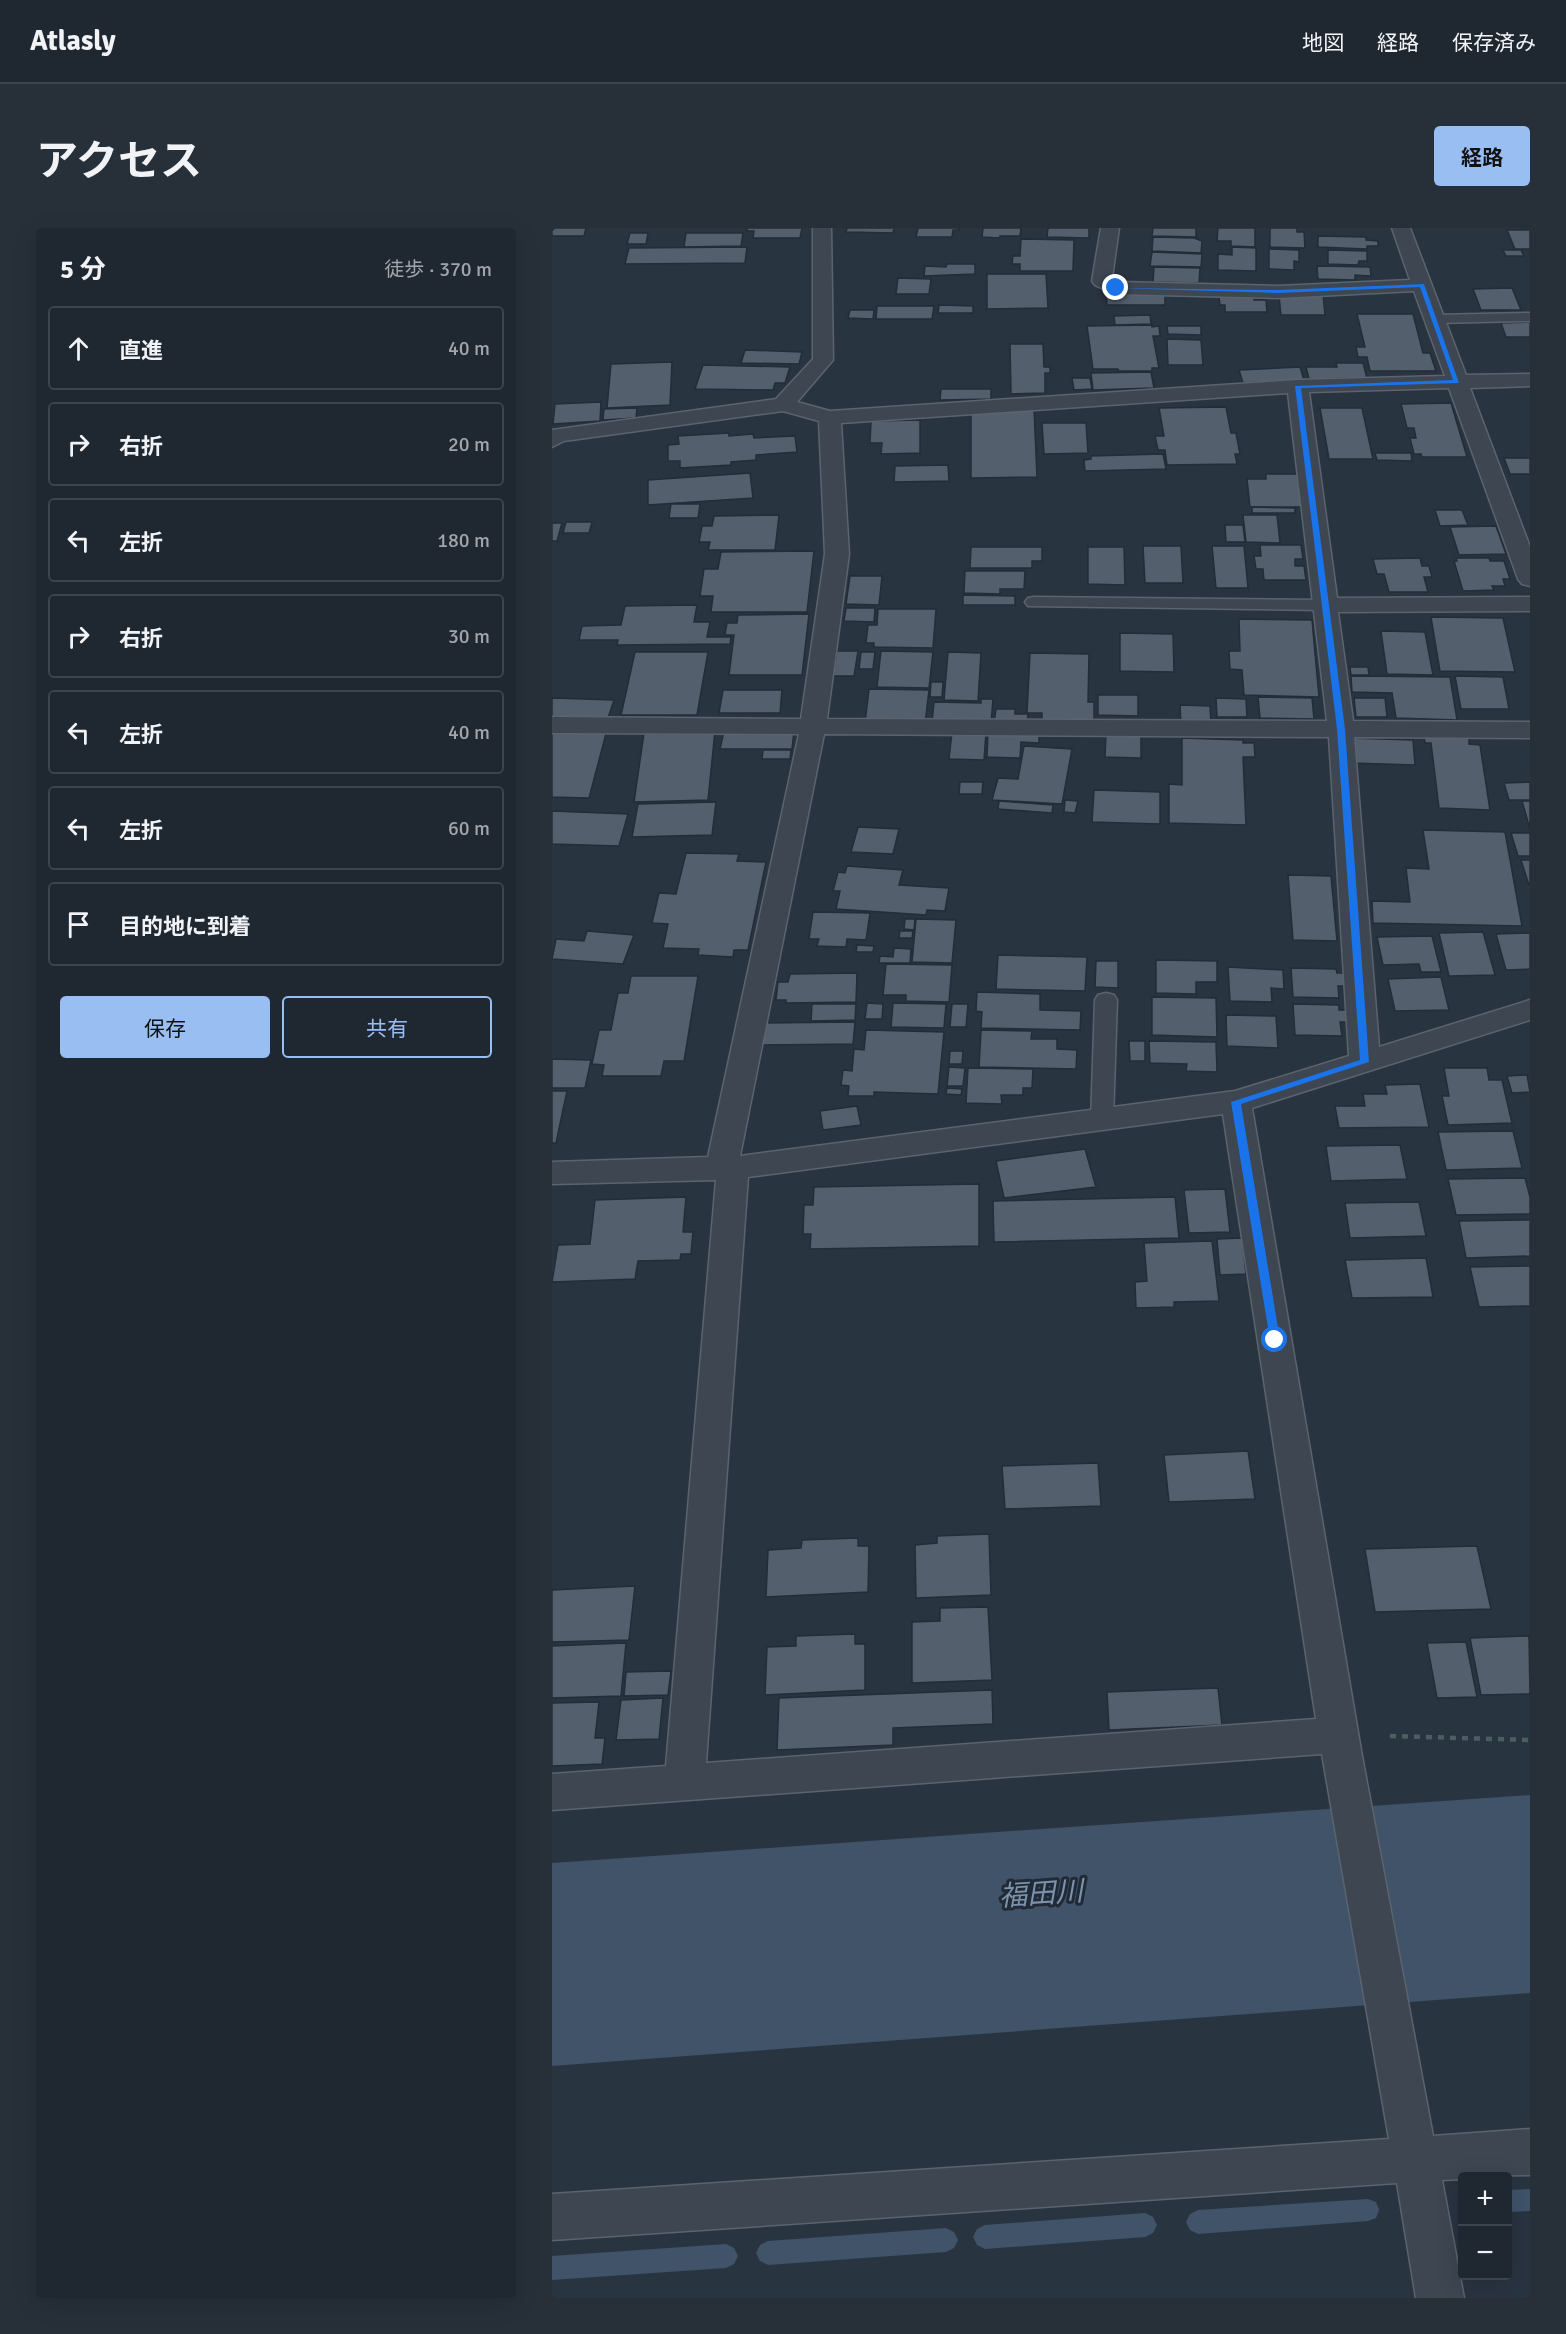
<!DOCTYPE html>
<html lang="ja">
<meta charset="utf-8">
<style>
body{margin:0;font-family:Signika,"Noto Sans JP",sans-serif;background:#272f39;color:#f1f3f6}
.controls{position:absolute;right:18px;bottom:18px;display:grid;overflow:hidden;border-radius:6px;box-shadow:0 6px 24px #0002}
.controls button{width:54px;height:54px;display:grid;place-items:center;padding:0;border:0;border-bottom:2px solid #3c444d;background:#1f2731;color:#f1f3f6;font:30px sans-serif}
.stop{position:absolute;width:18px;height:18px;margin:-14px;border:4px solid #1a73e8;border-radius:50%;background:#fff}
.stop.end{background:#1a73e8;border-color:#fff;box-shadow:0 2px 6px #0008}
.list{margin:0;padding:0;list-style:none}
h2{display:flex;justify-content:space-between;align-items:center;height:78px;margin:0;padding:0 24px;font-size:26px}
h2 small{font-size:20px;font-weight:400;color:#a1a5ab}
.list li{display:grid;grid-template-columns:39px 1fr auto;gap:18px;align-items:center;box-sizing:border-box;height:84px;margin:0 12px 12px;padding:0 12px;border:2px solid #3c444d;border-radius:6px}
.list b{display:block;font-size:22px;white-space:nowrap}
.list em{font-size:20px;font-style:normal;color:#a1a5ab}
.actions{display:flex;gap:12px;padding:18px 24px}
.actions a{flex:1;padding:14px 0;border:2px solid #98bef2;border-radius:6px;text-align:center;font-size:21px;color:#98bef2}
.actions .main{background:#98bef2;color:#111}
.icon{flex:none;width:33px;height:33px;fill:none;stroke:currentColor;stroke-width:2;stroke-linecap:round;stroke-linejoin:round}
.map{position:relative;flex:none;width:978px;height:2070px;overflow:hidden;border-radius:6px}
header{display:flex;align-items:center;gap:36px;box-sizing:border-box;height:84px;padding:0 30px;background:#1f2731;border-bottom:2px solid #3c444d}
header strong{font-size:28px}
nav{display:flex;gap:33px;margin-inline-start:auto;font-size:21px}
.intro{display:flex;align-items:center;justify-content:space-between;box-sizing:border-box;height:144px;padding:0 36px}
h1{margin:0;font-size:42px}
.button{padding:15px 27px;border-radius:6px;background:#98bef2;color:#111;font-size:21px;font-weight:700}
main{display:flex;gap:36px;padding:0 36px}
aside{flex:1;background:#1f2731;border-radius:6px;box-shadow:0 6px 24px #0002}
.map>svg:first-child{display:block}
</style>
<header>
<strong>Atlasly</strong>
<nav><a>地図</a><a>経路</a><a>保存済み</a></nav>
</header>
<div class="intro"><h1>アクセス</h1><a class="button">経路</a></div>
<main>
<aside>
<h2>5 分<small>徒歩 · 370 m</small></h2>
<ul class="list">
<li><svg class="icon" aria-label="ahead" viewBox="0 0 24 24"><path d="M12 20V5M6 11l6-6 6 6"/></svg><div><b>直進</b></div><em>40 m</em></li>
<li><svg class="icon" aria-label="right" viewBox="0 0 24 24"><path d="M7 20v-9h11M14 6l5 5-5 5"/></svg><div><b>右折</b></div><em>20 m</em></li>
<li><svg class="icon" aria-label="left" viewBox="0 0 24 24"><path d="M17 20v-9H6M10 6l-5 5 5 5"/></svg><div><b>左折</b></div><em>180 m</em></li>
<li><svg class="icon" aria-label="right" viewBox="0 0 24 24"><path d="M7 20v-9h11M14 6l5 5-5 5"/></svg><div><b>右折</b></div><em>30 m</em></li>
<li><svg class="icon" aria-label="left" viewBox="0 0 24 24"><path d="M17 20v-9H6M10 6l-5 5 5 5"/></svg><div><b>左折</b></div><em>40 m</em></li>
<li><svg class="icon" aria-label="left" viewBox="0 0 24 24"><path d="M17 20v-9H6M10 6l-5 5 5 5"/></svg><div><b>左折</b></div><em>60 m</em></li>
<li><svg class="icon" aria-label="arrive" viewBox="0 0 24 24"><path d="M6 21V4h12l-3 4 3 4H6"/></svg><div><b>目的地に到着</b></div></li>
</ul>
<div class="actions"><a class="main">保存</a><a>共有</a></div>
</aside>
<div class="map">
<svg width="978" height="2070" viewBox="0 0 978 2070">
<rect width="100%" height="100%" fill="#293441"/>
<!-- water -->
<polygon fill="#405369" points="978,1567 978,1765 0,1838 0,1635"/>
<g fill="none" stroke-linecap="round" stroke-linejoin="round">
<!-- stream -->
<g fill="#405369" fill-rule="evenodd">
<polygon points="978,1961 978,1983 956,1984 956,1962"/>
<polygon points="816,1971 824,1974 827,1982 824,1990 816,1993 646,2006 638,2002 634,1994 638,1986 646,1982"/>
<polygon points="593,1985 601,1989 605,1997 601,2005 593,2009 433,2021 425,2017 421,2009 425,2001 433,1997"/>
<polygon points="394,2000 402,2004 406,2012 402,2020 394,2024 216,2037 208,2033 204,2025 208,2017 216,2013"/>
<polygon points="174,2016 182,2020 186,2028 182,2036 174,2040 0,2052 0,2028"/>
</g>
</g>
<!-- building -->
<g fill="#545f6e" stroke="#232d38" stroke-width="1.5">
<polygon points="0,0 34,0 32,8 0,8"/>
<polygon points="195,0 250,0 248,10 201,10 202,3 195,3"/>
<polygon points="295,0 342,0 341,5 294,4"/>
<polygon points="366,0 407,0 407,2 401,2 400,9 364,9"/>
<polygon points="431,0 469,0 468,8 448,8 448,10 430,9"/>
<polygon points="496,0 537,0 537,10 495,9"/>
<polygon points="601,0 644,0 644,9 600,8"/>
<polygon points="666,0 703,0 703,19 679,18 679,13 665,13"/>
<polygon points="718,0 745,0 745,4 752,4 753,20 718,19"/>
<polygon points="955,2 978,2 978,21 963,21"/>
<polygon points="78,5 96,5 94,16 75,16"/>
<polygon points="134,5 191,5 189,18 132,19"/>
<polygon points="766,8 814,9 814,12 826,13 826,18 815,18 815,21 766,19"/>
<polygon points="601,9 642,10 650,13 649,25 600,23"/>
<polygon points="469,11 522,12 521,43 468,43 468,36 460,36 461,28 468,28"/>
<polygon points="195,19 193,35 73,36 77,20"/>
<polygon points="680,19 704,20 704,43 666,42 666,26 680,27"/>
<polygon points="717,21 747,22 747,34 742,33 742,42 717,41"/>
<polygon points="776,22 815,23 815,33 807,33 806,37 776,36"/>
<polygon points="951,22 969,22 972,28 954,28"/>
<polygon points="600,24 650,26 649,39 598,38"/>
<polygon points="395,36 423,36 423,46 372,48 373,38 394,39"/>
<polygon points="765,38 818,39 819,48 803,47 803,52 766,51"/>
<polygon points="602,39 648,40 647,55 601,54"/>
<polygon points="435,46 494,46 496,80 435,81"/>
<polygon points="346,50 379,51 377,66 344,66"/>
<polygon points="960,60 969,82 929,82 921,61"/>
<polygon points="599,64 600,67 613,67 613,77 555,77 554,67 564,67 564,65"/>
<polygon points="771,66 773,87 729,87 727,68"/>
<polygon points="672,68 702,68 702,72 714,72 715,84 673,84 673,77 668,77 667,69"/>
<polygon points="387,77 421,78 421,85 386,85"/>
<polygon points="325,78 382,78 380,91 324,91"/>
<polygon points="298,82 322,82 321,91 296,90"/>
<polygon points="805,86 861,86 871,125 878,125 884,143 818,143 815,129 806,129 804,119 813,119"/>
<polygon points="598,87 599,96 563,97 562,88"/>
<polygon points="978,94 978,109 954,109 949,95"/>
<polygon points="600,97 600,99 607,98 608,108 601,108 607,140 600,140 600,143 567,143 566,141 541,141 535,98"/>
<polygon points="615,98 649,98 649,107 616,106"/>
<polygon points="615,111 649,112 651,137 616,137"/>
<polygon points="458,116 491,116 492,139 498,139 498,145 493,145 493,165 459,166"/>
<polygon points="193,122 250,124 247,136 189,135"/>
<polygon points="120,134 118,177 55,180 59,136"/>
<polygon points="784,135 811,135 815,150 757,151 754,139 785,139"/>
<polygon points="151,137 238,139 233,155 223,155 221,162 143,161"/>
<polygon points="748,139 752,152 691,155 687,142"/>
<polygon points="599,144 602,160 541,162 539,145"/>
<polygon points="520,150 538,150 540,161 522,162"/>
<polygon points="389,161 439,161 439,171 388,172"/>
<polygon points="49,174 48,193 1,196 3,176"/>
<polygon points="899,175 915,229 870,229 869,226 862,226 858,210 864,210 862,200 855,200 849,176"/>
<polygon points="674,179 679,205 684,205 688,226 683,226 685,236 615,237 613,222 606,222 603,208 612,208 607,180"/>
<polygon points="85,180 84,190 51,192 52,181"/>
<polygon points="482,180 485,249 419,250 419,184"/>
<polygon points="768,180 810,180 821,231 777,231"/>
<polygon points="368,192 368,225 329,226 330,215 318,215 319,193"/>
<polygon points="490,195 534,195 536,225 492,226"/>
<polygon points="177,205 177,208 201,206 202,210 243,208 245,224 204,227 204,232 179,234 179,237 128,240 128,233 116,233 116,217 127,216 126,208"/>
<polygon points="823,225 859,225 860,233 825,232"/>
<polygon points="611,226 614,241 533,243 532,232 539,231 539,228"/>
<polygon points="952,230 978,230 978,246 958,246"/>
<polygon points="396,237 397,253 342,254 343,238"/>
<polygon points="198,245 201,270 96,277 96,252"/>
<polygon points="714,246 746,246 750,279 698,279 695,251 714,251"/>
<polygon points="119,276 148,276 146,290 117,290"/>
<polygon points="700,279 743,280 743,285 700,285"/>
<polygon points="883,282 910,282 916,297 888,298"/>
<polygon points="227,287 223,322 156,322 158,314 147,314 150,298 160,298 162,288"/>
<polygon points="691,287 725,287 728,315 694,314"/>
<polygon points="14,294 40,294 37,305 11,305"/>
<polygon points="0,295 10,295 5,313 0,313"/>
<polygon points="673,297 691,297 693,314 674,314"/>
<polygon points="944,298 954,326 907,327 898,299"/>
<polygon points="708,317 749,317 751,331 743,331 743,338 752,338 754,352 712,352 711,341 704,341 702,328 709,328"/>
<polygon points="591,318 629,318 631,355 593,355"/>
<polygon points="660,318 692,318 696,360 664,360"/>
<polygon points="419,319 490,319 490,333 480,333 480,340 418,340"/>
<polygon points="536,319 572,319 573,357 536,356"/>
<polygon points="262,323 255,384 159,384 161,368 148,368 152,341 166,341 169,324"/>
<polygon points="868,330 870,338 877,338 880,349 872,349 876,364 837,364 832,346 825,346 821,331"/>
<polygon points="904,330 937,330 938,333 952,333 958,351 951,351 953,358 940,358 942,362 911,363 902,333 905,333"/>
<polygon points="413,343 473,343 472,361 448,361 448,366 412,365"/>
<polygon points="298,348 330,348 327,377 294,376"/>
<polygon points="411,367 463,368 463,377 411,377"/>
<polygon points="145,377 142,394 158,394 155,409 179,409 178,416 65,417 66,412 27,412 30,398 69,397 73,378"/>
<polygon points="294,380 323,380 322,394 292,393"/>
<polygon points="326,381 384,381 381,420 322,419 322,415 314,415 316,397 325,397"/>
<polygon points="257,386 250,447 177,447 182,407 173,407 175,395 185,395 186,387"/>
<polygon points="879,389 951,390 963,444 888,443"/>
<polygon points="687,391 760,392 767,469 692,467 690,442 678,441 677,423 688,423"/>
<polygon points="829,403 873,404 881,447 835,446"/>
<polygon points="568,405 621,406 622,444 568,443"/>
<polygon points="285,423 306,423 302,448 281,448"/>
<polygon points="329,423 381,424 377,460 325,459"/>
<polygon points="83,424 156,424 145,487 69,487"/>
<polygon points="309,424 323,424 321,441 307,441"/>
<polygon points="396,424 429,425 426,473 392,472"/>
<polygon points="478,425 537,426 536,474 542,474 542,495 490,494 490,485 475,485"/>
<polygon points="798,439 816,439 817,447 799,447"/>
<polygon points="799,448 898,449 905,492 844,490 840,465 800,464"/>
<polygon points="903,448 951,449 957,481 909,481"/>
<polygon points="379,454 391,454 390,469 378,469"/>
<polygon points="317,461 377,462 373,496 313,495"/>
<polygon points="171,462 230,462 228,485 167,485"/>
<polygon points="546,467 586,467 586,488 546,487"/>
<polygon points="706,469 760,470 762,491 708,490"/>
<polygon points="0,470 62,472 55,493 0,491"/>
<polygon points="664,470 694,471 695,489 665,489"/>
<polygon points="802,470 833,470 835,489 804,489"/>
<polygon points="429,471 441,471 439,496 380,495 382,474 429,475"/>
<polygon points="628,477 658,478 659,497 629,497"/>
<polygon points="444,481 463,481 463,486 476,486 475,496 442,496"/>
<polygon points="0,501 55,502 37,570 0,569"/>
<polygon points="163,503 156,572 82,574 92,505"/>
<polygon points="172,503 242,503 240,521 168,521"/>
<polygon points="400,504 434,504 432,532 397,531"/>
<polygon points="436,504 487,505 487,515 469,514 468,530 435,529"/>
<polygon points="554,506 589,507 589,530 553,529"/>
<polygon points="872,508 917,509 917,516 928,517 938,582 887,580 879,515 873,515"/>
<polygon points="630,510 691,512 691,515 702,515 703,529 691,529 694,597 617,595 617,556 630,557"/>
<polygon points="797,510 861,512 863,537 799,535"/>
<polygon points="472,518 520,521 510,576 440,572 446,550 466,551"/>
<polygon points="211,522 239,522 238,531 210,531"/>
<polygon points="408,554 431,554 430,566 407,566"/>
<polygon points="978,554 978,572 957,572 952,555"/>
<polygon points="542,562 608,564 608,596 540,594"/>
<polygon points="513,572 526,573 523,585 512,584"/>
<polygon points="447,573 501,577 500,585 446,581"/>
<polygon points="970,573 978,573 978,601"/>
<polygon points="164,574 160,607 80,609 86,576"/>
<polygon points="0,583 76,586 67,618 0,616"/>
<polygon points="306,599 347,601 341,626 299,624"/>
<polygon points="871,602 953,604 970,698 821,695 820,673 858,674 854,640 877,641"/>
<polygon points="959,605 978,605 978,628 966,628"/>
<polygon points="134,625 187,626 185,633 214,634 196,722 182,722 181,729 146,727 147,721 111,720 116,696 100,695 107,665 124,666"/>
<polygon points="969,632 978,632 978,657 977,657"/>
<polygon points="295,638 351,642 347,657 397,660 393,683 375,682 374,687 284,681 288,663 281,663 286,644 293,645"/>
<polygon points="736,647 779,648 785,713 741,712"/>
<polygon points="261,684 318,685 314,712 295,711 294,719 265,718 267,711 257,711"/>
<polygon points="353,691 363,691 362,702 352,701"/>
<polygon points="364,691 404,692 400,735 360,734"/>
<polygon points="35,703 82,707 71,736 0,731 4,711 32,713"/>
<polygon points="348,703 361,703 360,710 347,710"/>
<polygon points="931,704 943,747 897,748 887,705"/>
<polygon points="978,705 978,741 954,742 944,706"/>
<polygon points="880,708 889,744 869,744 867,736 831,737 825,709"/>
<polygon points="305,717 322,718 321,724 304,724"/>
<polygon points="342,720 359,721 358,735 327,735 328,728 341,729"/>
<polygon points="446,727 535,729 533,763 444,761"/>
<polygon points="604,732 665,733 665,754 644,754 644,766 604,765"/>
<polygon points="544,733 566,733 566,760 543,759"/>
<polygon points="334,736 400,737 397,774 354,773 354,767 331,767"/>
<polygon points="676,739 731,742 732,761 719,760 720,774 678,773"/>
<polygon points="739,740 784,741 785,745 792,745 793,758 786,758 787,770 741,769"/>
<polygon points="305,745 304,774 234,775 234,772 224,772 226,754 236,754 238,746"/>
<polygon points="79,748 146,748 132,833 112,833 109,848 50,848 52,837 40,836 47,802 59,802 66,765 76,765"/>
<polygon points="889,749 897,782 843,783 836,751"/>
<polygon points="425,764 488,766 488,782 529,783 528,802 429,800 430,784 424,783"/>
<polygon points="600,769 664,770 665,809 600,807"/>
<polygon points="315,775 331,776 330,791 313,791"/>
<polygon points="341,775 394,776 392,800 339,799"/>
<polygon points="260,776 304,776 303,792 259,793"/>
<polygon points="400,776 416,776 414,799 398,799"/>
<polygon points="741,776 787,777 787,782 795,782 796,794 788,794 790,808 743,807"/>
<polygon points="674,787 724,788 726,820 675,818"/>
<polygon points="303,794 301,816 209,817 211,795"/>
<polygon points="314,802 392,804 386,866 322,864 322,868 296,868 297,858 289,857 291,842 300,843 302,821 312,822"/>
<polygon points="429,802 480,803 479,811 505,811 505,821 525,822 524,841 427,839"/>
<polygon points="577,813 593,813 593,833 578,833"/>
<polygon points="597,813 664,814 665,844 634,843 635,836 598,835"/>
<polygon points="398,823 411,823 410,836 397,836"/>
<polygon points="0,831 39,832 33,860 0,860"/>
<polygon points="397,839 413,840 411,858 395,858"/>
<polygon points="416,840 481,841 480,860 471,860 471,867 449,867 450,876 414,875"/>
<polygon points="892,840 935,840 937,852 950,852 960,895 896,897 890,868 897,868"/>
<polygon points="975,847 978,864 960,865 955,848"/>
<polygon points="868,856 877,899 787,900 783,878 813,878 811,866 835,866 833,857"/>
<polygon points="395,860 410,861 409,867 394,866"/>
<polygon points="0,863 15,863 4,915 0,915"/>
<polygon points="305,878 309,897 271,902 268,883"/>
<polygon points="961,903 970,940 894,942 886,904"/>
<polygon points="848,917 855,951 779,953 774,918"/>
<polygon points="533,921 544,959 452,970 444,933"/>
<polygon points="973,950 978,969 978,986 904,987 896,951"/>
<polygon points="427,956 427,1018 258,1021 259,1006 251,1006 252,977 261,977 262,959"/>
<polygon points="673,961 678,1004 637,1005 632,962"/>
<polygon points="134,969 131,1004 141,1004 139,1026 129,1026 128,1032 86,1033 83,1051 0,1054 6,1017 38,1016 43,972"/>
<polygon points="623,969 627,1010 442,1014 441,973"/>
<polygon points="867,974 874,1008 798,1010 793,975"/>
<polygon points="978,992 978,1028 914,1030 907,993"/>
<polygon points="690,1010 694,1046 668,1047 665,1011"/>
<polygon points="660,1013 667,1073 622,1074 622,1079 584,1080 583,1054 595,1053 592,1015"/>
<polygon points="874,1030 881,1069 800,1070 793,1032"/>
<polygon points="978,1038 978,1078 927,1079 918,1039"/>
<polygon points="696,1223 703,1271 617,1274 612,1227"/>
<polygon points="546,1235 549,1278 453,1281 450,1238"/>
<polygon points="437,1306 439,1367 364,1370 363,1317 385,1315 385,1308"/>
<polygon points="306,1310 306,1318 317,1318 316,1364 214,1369 216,1322 249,1320 250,1312"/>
<polygon points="925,1318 939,1381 823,1384 813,1321"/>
<polygon points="83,1358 77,1412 0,1414 0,1362"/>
<polygon points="436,1379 440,1452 360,1455 360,1394 388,1393 388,1380"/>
<polygon points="303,1406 303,1416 313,1416 313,1462 213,1467 215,1419 244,1418 244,1408"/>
<polygon points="977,1408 978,1466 929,1467 918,1410"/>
<polygon points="914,1414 925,1469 885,1470 875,1415"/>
<polygon points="74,1415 69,1468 0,1470 0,1418"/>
<polygon points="119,1443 116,1467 72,1468 74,1444"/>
<polygon points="666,1460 670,1497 557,1502 555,1464"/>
<polygon points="440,1462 441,1496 341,1500 341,1517 225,1522 227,1470"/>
<polygon points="111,1470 107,1511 64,1512 69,1472"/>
<polygon points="47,1474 43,1510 53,1510 50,1536 0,1538 0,1475"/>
</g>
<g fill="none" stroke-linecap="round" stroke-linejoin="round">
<!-- service casing -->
<g stroke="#5b646e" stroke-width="3">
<g id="service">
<polygon points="978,85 978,93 882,95 875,91 882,87"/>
<polygon points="482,369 773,372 779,373 782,377 779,381 773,382 476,378 473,374 476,370"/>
<polygon points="554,765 562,767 565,772 561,892 558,898 550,900 542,898 539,892 543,772 546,767"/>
</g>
</g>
<!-- minor casing -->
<g stroke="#5b646e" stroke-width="3">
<path id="minor" d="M 261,0 L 279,0 L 281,132 L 245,174 L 278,183 L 746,152 L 893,148 L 862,63 L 726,70 L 564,66 L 543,57 L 540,53 L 549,0 L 567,0 L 560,50 L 568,54 L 726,58 L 858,52 L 840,0 L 858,0 L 914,147 L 978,146 L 978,158 L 918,160 L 978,319 L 978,358 L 970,356 L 966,351 L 897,160 L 757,164 L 785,370 L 978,369 L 978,383 L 786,384 L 801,493 L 978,494 L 978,510 L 802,509 L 827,819 L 978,772 L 978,792 L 700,880 L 810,1528 L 881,1908 L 978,1901 L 978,1947 L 910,1948 L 910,1951 L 890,1952 L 912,2070 L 864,2070 L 845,1955 L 0,2012 L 0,1966 L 837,1911 L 770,1526 L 0,1582 L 0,1546 L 114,1538 L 164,952 L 0,956 L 0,934 L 156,929 L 247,506 L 0,505 L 0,489 L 249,491 L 273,326 L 267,193 L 231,183 L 12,213 L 0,219 L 0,202 L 224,171 L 261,131 ZM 736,165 L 775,493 L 275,491 L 297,326 L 289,195 ZM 272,506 L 777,509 L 797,828 L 683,863 L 188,928 ZM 671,886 L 764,1491 L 154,1535 L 196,949 Z"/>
</g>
<!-- path -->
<polyline stroke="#4b5f61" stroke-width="4.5" stroke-dasharray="6 6" stroke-linecap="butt" points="838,1508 978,1512"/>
<!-- service -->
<use href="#service" fill="#3d4651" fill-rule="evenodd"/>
<!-- minor -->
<use href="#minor" fill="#3d4651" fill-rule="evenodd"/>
</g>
<!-- route -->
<polygon fill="#1a73e8" points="872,56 907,155 749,160 793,501 817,834 689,876 728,1112 723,1115 718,1112 679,874 808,832 785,501 743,158 901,152 868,59 726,65 561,60 726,62"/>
<g text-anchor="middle" stroke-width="6" stroke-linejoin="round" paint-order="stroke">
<!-- near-water labels -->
<g font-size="28" font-style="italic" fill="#7d93ab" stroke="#212b37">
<text transform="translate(489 1665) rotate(-4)" y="10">福田川</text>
</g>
</g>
</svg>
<div class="controls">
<button>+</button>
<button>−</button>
</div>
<div class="stop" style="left:723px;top:1112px"></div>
<div class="stop end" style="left:564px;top:60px"></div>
</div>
</main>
